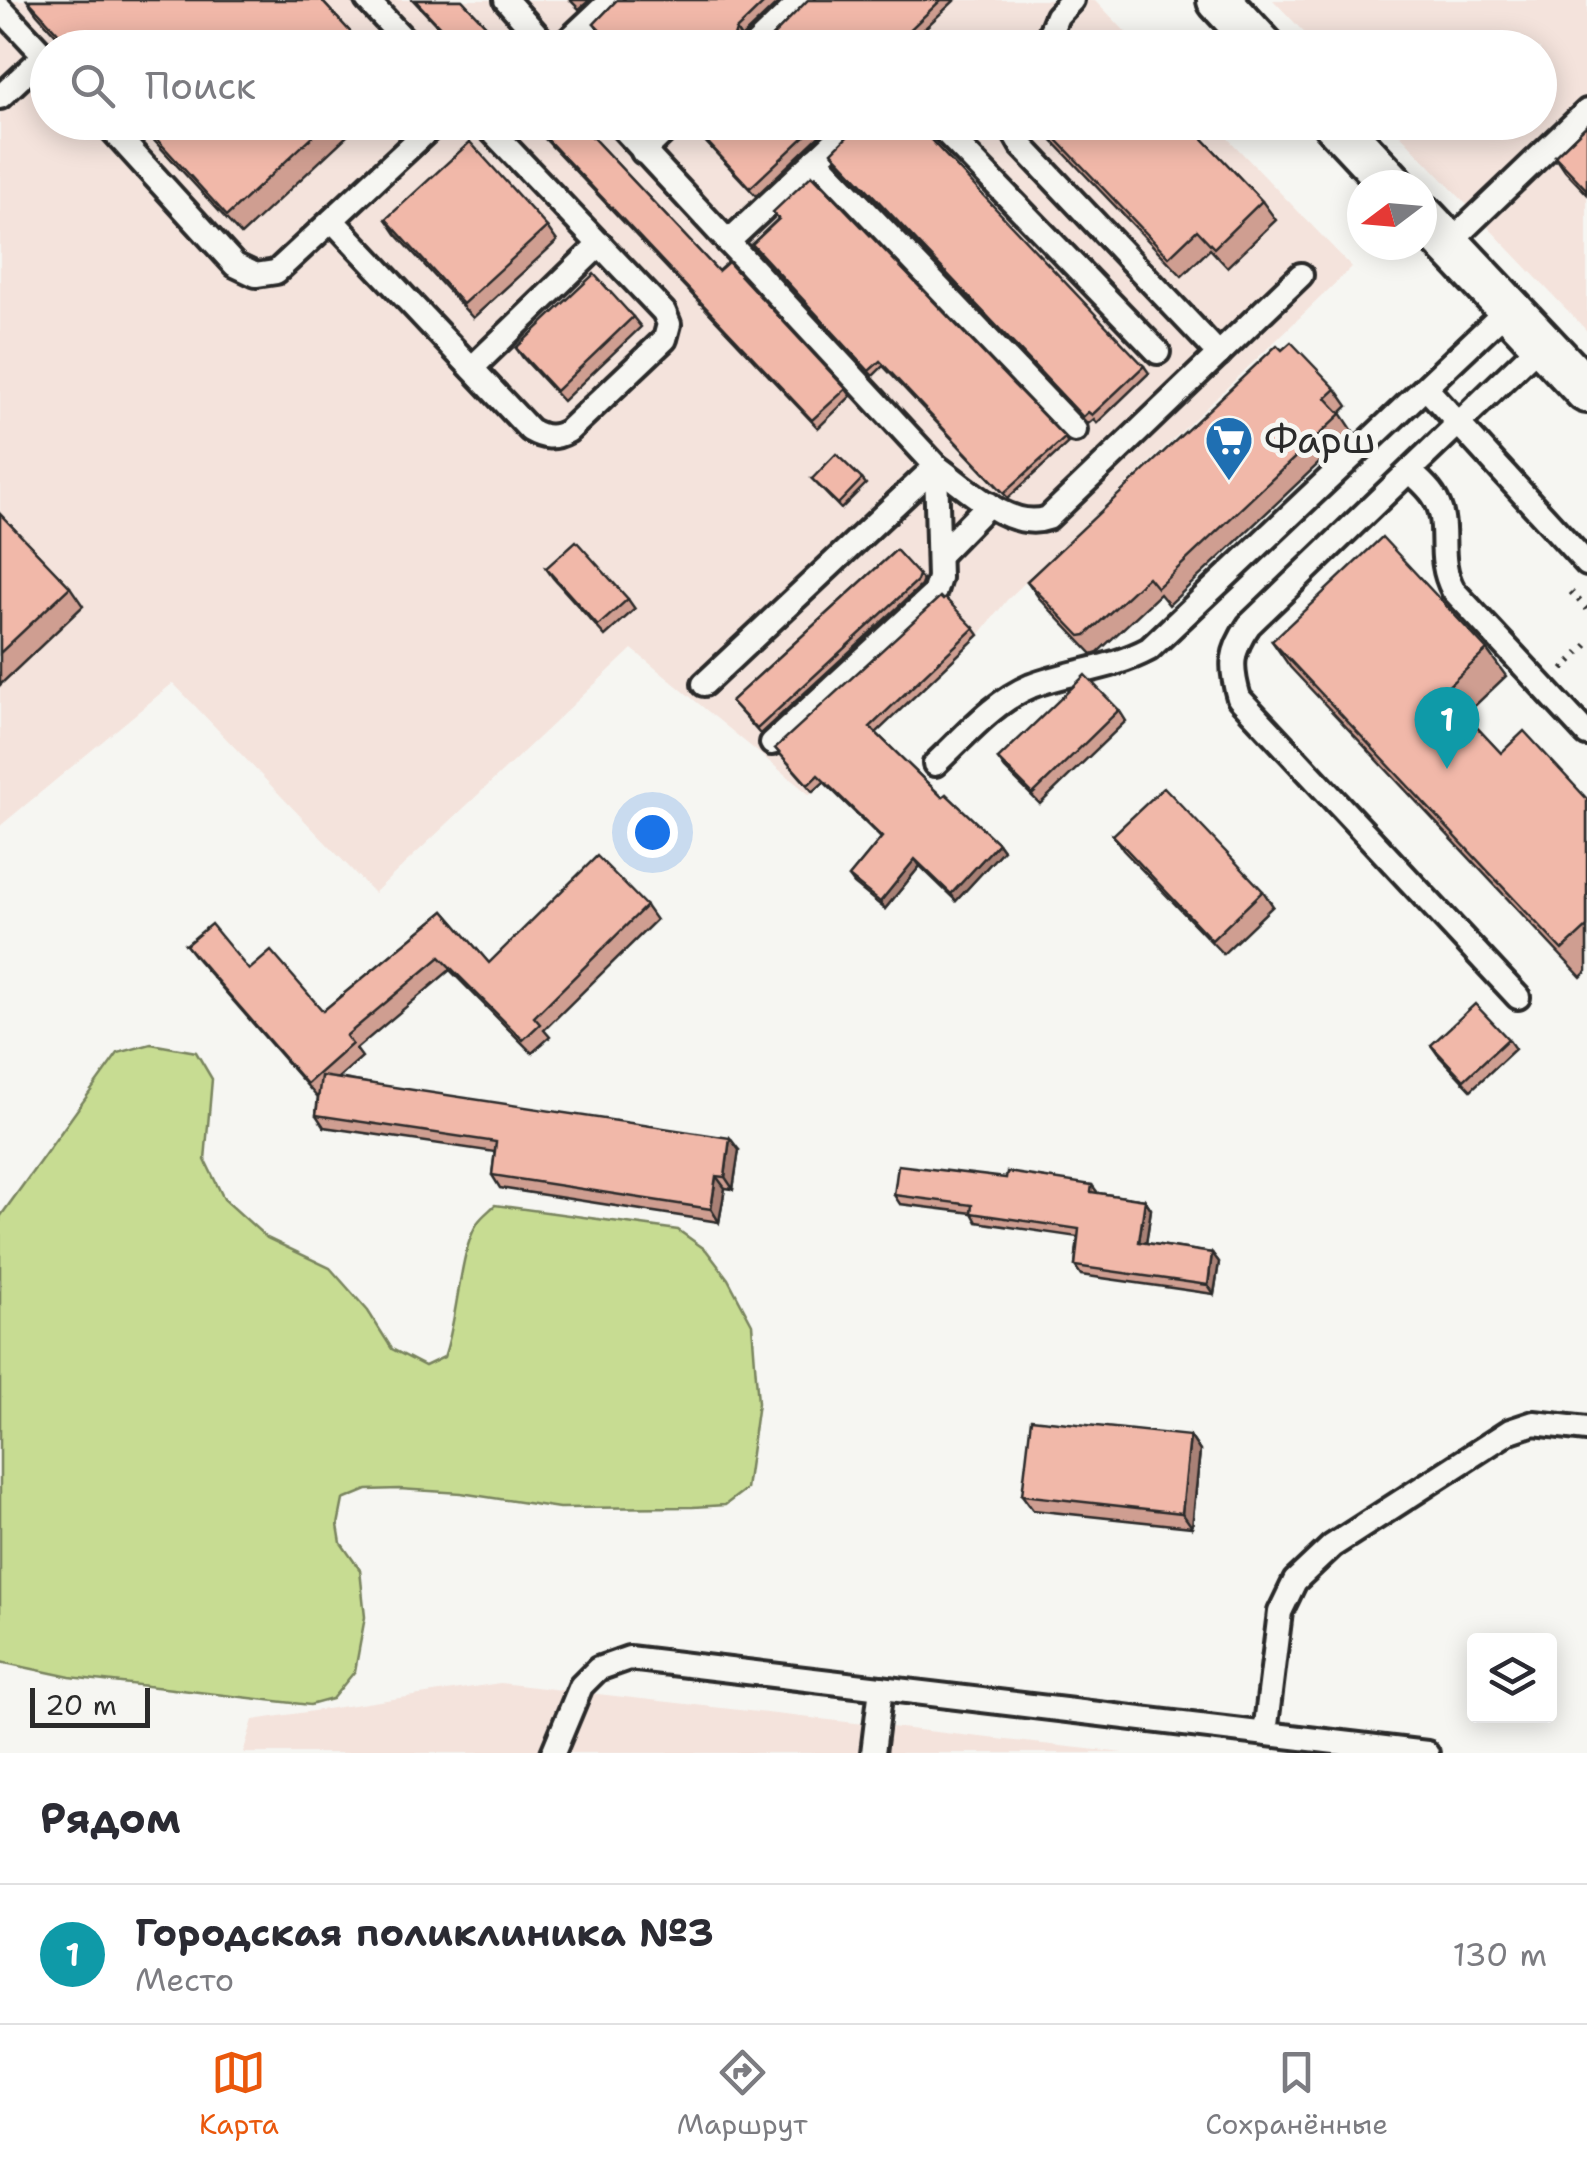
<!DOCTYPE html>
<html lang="ru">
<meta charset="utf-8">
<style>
body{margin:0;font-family:"Shantell Sans",sans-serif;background:#f2f2f3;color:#2b2b33}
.controls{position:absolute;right:30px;bottom:30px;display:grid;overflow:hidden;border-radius:10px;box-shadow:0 5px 25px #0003}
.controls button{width:90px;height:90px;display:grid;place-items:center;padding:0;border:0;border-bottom:2px solid #e1e1e2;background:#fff;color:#2b2b33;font:50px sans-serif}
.compass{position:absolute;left:1347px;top:170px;width:90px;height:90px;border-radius:50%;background:#fff;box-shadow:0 5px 25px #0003;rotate:254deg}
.scale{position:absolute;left:30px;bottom:25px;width:120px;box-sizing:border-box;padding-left:10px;border:5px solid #2b2b2b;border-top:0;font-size:28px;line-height:35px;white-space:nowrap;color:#2b2b2b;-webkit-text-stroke:8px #f6f6f2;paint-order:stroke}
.you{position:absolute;left:652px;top:832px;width:35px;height:35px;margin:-25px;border:8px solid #fff;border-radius:50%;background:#1a73e8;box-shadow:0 0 0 15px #1a73e833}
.badge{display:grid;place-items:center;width:65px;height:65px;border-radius:50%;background:#ea580c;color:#fff;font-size:32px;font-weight:700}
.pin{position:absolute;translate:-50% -82px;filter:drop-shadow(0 2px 5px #0008)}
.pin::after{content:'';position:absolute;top:52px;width:35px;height:30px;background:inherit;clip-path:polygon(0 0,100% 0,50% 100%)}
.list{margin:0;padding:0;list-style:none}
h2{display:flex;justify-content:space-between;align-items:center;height:130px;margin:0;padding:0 40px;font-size:42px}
h2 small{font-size:32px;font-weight:400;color:#7c7c81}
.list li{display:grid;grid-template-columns:65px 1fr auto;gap:30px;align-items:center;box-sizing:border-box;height:140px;padding:0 40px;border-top:2px solid #e1e1e2}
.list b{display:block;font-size:38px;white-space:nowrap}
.list p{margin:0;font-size:32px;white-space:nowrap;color:#7c7c81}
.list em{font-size:32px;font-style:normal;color:#7c7c81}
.icon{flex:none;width:55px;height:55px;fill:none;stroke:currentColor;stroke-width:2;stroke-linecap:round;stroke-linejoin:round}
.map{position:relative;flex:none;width:1587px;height:1753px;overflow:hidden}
.search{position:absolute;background:#fff;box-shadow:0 5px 25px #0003;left:30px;right:30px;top:30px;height:110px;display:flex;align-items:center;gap:25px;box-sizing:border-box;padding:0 35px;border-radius:55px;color:#7c7c81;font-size:38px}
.sheet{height:270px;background:#fff}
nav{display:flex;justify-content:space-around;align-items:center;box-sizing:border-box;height:140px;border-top:2px solid #e1e1e2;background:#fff;font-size:28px;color:#7c7c81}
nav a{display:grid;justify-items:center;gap:5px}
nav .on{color:#ea580c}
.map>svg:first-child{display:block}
</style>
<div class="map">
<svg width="1587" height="1753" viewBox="0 0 1587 1753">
<rect width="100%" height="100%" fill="#f6f6f2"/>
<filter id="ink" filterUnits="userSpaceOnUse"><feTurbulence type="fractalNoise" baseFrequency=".01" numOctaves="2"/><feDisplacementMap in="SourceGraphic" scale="20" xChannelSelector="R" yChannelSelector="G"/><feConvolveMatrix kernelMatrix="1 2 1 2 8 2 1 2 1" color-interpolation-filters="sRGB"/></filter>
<g filter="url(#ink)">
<!-- built -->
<g fill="#f4e3dc">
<polygon points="0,0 1095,0 1140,47 48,48 48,122 1213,123 1352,267 1007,600 979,635 810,795 632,649 374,893 173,683 0,826"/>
<polygon points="1273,0 1587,0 1587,331 1389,123 1540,122 1540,48 1318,47"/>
<polygon points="500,1683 1123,1753 243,1753 253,1720"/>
</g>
<!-- green -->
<path fill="#c7dc92" stroke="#79845e" stroke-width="2.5" d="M 151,1044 L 196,1052 L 212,1079 L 205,1160 L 224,1199 L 267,1238 L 330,1268 L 368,1311 L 392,1349 L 425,1366 L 444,1357 C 458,1320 459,1251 478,1222 C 482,1216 490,1210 495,1205 L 678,1230 L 706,1250 L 728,1279 L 752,1324 L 758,1403 L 746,1489 L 725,1505 L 693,1507 L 559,1508 L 461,1493 L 399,1489 L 367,1490 L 343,1500 L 338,1525 L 341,1543 L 360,1570 L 365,1617 L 355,1671 L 332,1699 L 310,1705 L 70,1677 L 0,1662 L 0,1217 L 118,1053 Z"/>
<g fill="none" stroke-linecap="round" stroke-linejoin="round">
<!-- lane casing -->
<g stroke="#2b2b2b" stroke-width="30">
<g id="lane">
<polyline points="367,0 412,48"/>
<polyline points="506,0 549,48"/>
<polyline points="0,8 48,59"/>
<polyline points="560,48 611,0"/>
<polyline points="752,48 802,0"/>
<polyline points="1044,48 1057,16 1072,0"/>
<polyline points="0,97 44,56"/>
<polyline points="105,122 235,265 256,275 276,272 437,122"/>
<polyline points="617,122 936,466 939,578 934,594 772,743"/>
<polyline points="936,122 1158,352"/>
<polyline points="1014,122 1013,131 1021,145 1219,354"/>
<polyline points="643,152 674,122"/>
<polyline points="816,159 1075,430"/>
<path d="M 332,220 L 530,430 C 544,438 554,439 568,431 L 665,339 L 669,324 L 664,312 L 483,122"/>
<polyline points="728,242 856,122"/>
<polyline points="1448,244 1587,111"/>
<polyline points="472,368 600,244"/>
<polyline points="1426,388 1587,564"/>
<path d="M 1410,471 C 1417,478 1427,486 1433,495 C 1453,524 1434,554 1453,590 L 1587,734"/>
<polyline points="939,555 989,504"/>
<path d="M 704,684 L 936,466 C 966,487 1010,532 1048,518 L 1301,275"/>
<path d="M 935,764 C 965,736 993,702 1031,686 C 1070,671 1112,669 1149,649 L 1509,308"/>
<path d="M 1518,997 L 1239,698 C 1230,667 1230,652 1249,625 L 1542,343"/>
<polyline points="1265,1733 1280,1612 1295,1581 1332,1546 1510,1431 1534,1423 1587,1429"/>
<polyline points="553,1753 581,1686 598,1669 629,1658 1427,1753"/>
<polyline points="873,1753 881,1688"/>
</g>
</g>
<!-- street casing -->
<g stroke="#2b2b2b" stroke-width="50">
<g id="street">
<polyline points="1219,0 1263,48"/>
<polyline points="1334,122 1393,185"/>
<polyline points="1422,216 1587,391"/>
</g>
</g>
<!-- path -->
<g stroke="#2b2b2b" stroke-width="6" stroke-dasharray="2.5 8" stroke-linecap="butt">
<polyline points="1571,592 1587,609"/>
<polyline points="1563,669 1587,645"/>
</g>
<!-- lane -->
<use href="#lane" stroke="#f6f6f2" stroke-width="22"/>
<!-- street -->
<use href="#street" stroke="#f6f6f2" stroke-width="42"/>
</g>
<!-- wall -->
<g fill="#cf9e91" stroke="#2b2b2b" stroke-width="2.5">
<polygon points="27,0 321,0 365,48 68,48 37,14"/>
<polygon points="413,0 462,0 507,48 458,48"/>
<polygon points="570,0 590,0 579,9"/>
<polygon points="617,0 781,0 741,38 738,48 615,48 594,24"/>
<polygon points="808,0 955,0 904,48 761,48"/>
<polygon points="137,122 362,122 241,235"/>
<polygon points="529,122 578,122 718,271 846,389 851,396 818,428"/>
<polygon points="687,122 834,122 756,196"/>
<polygon points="1039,122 1187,122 1262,201 1276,220 1227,267 1210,249 1182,276 1047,135"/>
<polygon points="1587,125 1587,194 1565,171 1555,156"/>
<polygon points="832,152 1144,366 1149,373 1097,423 1094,419 1088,424 838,160"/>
<polygon points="773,212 1065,438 1068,443 1008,498 883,366 873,376 755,249 752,244 778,219"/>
<polygon points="386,219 547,227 557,241 473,318 396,234"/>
<polygon points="633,317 641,327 563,401 523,358 516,348"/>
<polygon points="1282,350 1336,389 1348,406 1341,413 1353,431 1169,605 1160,594 1098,652 1092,654 1039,598 1027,581"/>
<polygon points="812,479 862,479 866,484 841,509"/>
<polygon points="0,514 70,587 83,606 0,685"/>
<polygon points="896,550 923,580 921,586 760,734 731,701"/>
<polygon points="546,568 628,599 635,609 605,636 553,578"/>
<polygon points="974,628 979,635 876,733 942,797 998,843 1003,850 956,901 920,866 885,909 854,884 849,877 881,838 824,782 813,792 775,748"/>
<polygon points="1272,641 1487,650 1506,676 1465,715 1501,753 1587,799 1587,971 1581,977 1290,667"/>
<polygon points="1119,710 1126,721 1040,804 1005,769 998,759"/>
<polygon points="1113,835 1263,891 1273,906 1223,954 1123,850"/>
<polygon points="646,906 656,920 544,1030 550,1037 532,1053 450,970 356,1049 362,1057 338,1078 739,1150 733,1189 725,1188 719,1222 500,1188 492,1175 495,1152 324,1127 316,1115 318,1096 317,1097 196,958 186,945 249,970 323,1011 444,911 489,963"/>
<polygon points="1508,1039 1515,1049 1471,1090 1438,1055 1431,1045"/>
<polygon points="1006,1178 1092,1185 1098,1193 1145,1200 1151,1209 1146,1243 1212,1253 1219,1262 1214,1294 1081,1275 1075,1266 1078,1237 977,1222 972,1213 900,1204 894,1195"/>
<polygon points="1190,1436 1200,1451 1192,1527 1033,1510 1022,1495"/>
</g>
<!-- shaded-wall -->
<g fill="#a98176" stroke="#2b2b2b" stroke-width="2.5">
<polygon points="736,30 741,38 738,48 734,48 732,43"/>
<polygon points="998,843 1003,850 956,901 951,894"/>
<polygon points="915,859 920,866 885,909 880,902"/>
<polygon points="730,1138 739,1150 733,1189 725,1177"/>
<polygon points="716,1176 725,1188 719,1222 711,1209"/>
<polygon points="1145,1200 1151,1209 1145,1251 1139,1242"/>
<polygon points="1212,1253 1219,1262 1214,1294 1208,1285"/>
<polygon points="1190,1436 1200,1451 1192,1527 1182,1513"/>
</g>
<!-- building -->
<g fill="#f1b8a9" stroke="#2b2b2b" stroke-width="2.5">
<polygon points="28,0 321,0 365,48 72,48"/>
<polygon points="415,0 462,0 507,48 460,48"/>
<polygon points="617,0 767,0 736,30 732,43 734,48 617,48 594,24"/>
<polygon points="808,0 941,0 891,48 761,48"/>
<polygon points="141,122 328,122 227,216"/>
<polygon points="531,122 578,122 718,271 728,262 846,389 812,420"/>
<polygon points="689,122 820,122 750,188"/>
<polygon points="862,122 914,122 1144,366 1092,415 1088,412 1083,417 832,152"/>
<polygon points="1040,122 1187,122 1262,201 1214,248 1197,230 1169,257"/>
<polygon points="1587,125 1587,190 1555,156"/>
<polygon points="470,142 547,227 463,304 386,219"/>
<polygon points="812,175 1065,438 1004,493 880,361 869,371 752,244 779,219 773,212"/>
<polygon points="594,274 633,317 556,391 516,348"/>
<polygon points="1291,342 1336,389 1326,398 1341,414 1157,588 1148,577 1086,635 1080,636 1027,581 1277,345 1282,350"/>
<polygon points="836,454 862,479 838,504 812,479"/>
<polygon points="0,514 70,587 0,653"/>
<polygon points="1382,537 1487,650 1443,691 1501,753 1524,731 1587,799 1587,927 1562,950 1272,641"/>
<polygon points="576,541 628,599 598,626 546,568"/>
<polygon points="896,550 919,575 917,581 757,729 731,701"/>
<polygon points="940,597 943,600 945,598 974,628 870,727 942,797 946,794 998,843 951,894 915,859 880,902 849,877 882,837 818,775 808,785 775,748"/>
<polygon points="1085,675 1119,710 1033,794 998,759"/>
<polygon points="1164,787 1263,891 1212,940 1113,835"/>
<polygon points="597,856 646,906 534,1017 540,1024 523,1040 440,957 346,1036 352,1044 307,1084 186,945 211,924 249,970 271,951 323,1011 444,911 489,963"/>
<polygon points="1475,1004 1508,1039 1464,1080 1431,1045"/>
<polygon points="321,1076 730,1138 725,1177 716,1176 711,1209 492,1175 496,1142 316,1115"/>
<polygon points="898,1165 1006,1178 1007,1172 1092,1185 1091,1192 1145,1200 1139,1242 1212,1253 1208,1285 1075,1266 1079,1229 971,1213 972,1205 894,1195"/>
<polygon points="1031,1419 1190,1436 1182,1513 1022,1495"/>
</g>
</g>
<!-- icons -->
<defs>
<g id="supermarket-pin" transform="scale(2.5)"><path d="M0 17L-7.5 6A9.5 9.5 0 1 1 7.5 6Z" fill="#1f6fb2" stroke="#f6f6f2"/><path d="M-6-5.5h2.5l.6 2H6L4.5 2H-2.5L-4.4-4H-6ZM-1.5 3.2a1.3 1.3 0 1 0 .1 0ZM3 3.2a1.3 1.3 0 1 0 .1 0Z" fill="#fff"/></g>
</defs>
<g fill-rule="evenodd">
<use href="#supermarket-pin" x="1229" y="440"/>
</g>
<g text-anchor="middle" stroke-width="10" stroke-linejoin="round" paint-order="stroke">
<!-- poi labels -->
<g font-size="38" fill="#2b2b2b" stroke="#f6f6f2" text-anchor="start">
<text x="1264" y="453">Фарш</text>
</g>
</g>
</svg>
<div class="controls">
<button><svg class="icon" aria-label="layers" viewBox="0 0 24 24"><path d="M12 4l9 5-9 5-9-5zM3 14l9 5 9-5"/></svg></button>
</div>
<svg class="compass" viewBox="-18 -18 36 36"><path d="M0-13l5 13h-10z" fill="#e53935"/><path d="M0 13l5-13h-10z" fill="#7c7c81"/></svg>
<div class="scale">20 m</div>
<div class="you"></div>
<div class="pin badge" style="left:1447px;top:769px;background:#0f9aa8">1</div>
<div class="search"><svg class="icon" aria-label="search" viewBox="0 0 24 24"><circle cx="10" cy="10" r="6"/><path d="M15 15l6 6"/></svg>Поиск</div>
</div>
<section class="sheet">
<h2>Рядом<small></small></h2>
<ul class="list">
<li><span class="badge" style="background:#0f9aa8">1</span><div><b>Городская поликлиника №3</b><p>Место</p></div><em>130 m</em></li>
</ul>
</section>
<nav>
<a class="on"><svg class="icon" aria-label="map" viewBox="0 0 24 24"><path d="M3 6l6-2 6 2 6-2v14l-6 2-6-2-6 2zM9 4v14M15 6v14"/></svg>Карта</a>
<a><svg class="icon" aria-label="directions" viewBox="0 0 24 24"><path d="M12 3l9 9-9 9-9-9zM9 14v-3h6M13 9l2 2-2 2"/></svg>Маршрут</a>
<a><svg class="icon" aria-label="saved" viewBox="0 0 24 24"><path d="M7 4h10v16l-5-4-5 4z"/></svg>Сохранённые</a>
</nav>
